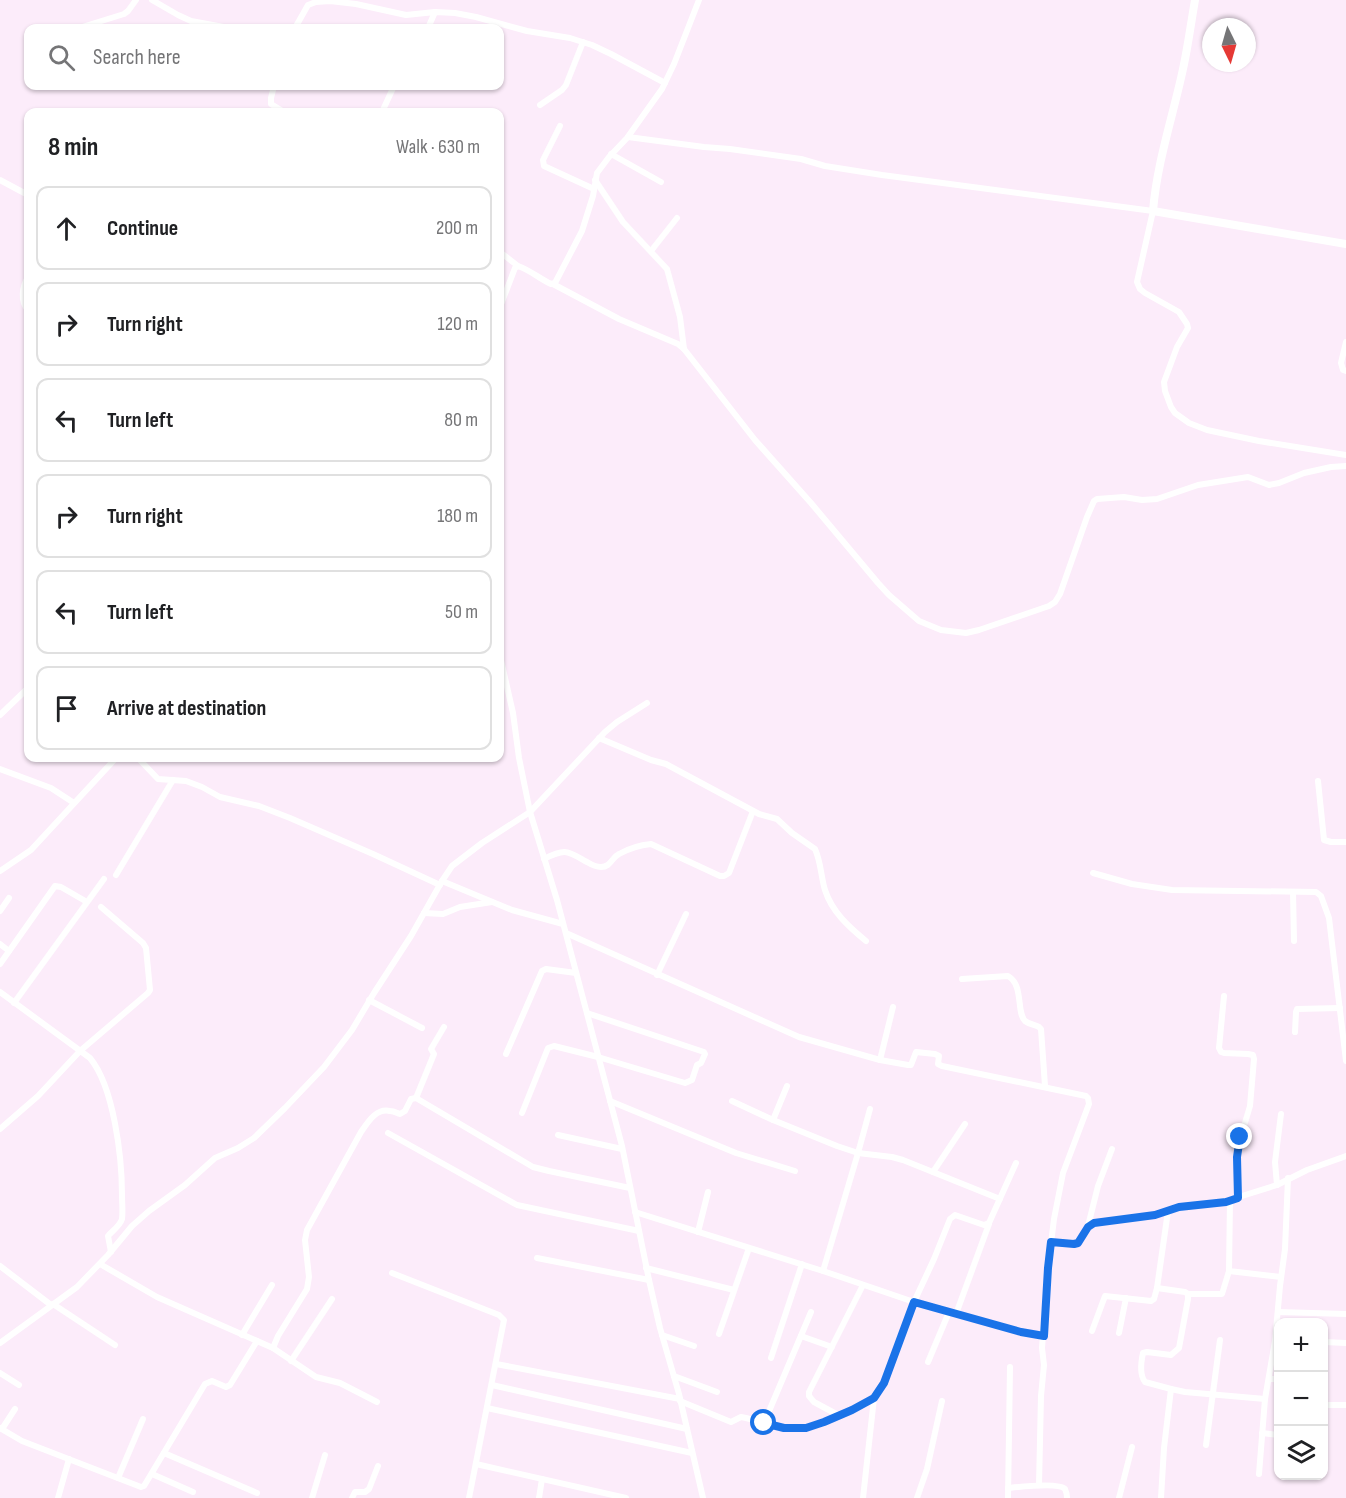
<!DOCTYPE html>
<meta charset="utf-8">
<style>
body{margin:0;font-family:"Sofia Sans Condensed",sans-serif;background:#f2f2f2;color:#202124}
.controls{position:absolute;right:18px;bottom:18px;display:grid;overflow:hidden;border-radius:12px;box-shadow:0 2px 4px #0004}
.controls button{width:54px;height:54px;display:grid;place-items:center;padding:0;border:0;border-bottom:2px solid #e0e0e0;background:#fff;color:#202124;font:30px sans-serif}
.compass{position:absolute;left:1202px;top:18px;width:54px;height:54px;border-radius:50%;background:#fff;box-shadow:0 2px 4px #0004;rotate:175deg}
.stop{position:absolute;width:18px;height:18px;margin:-14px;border:4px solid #1a73e8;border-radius:50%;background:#fff}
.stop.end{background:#1a73e8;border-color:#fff;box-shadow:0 2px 6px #0008}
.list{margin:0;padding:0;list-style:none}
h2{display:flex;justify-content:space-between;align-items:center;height:78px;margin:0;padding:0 24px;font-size:26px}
h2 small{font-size:20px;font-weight:400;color:#757577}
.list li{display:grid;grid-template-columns:39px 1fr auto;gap:18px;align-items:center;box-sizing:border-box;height:84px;margin:0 12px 12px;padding:0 12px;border:2px solid #e0e0e0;border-radius:12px}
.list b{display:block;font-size:22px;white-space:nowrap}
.list em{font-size:20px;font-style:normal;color:#757577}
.icon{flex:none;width:33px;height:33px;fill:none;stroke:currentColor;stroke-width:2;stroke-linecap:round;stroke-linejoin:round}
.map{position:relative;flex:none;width:1346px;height:1498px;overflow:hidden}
.search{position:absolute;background:#fff;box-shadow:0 2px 4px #0004;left:24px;top:24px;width:480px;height:66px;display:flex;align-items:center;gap:15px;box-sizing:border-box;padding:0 21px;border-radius:12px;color:#757577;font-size:22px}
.panel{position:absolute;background:#fff;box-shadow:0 2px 4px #0004;left:24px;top:108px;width:480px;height:654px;border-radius:12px}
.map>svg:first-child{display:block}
</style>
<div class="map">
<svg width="1346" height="1498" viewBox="0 0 1346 1498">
<rect width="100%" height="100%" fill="#fcecfa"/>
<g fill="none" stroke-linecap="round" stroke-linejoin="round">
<!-- minor -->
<g stroke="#fff" stroke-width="6">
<polyline points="152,0 178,15 191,21 229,28"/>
<polyline points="79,28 124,14 128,11 136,0"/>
<polyline points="295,28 308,5 316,2 330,1 356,4 406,15 435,12 455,13 476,17 527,31 570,38 592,45 611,54 665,83"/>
<polyline points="428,28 435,12"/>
<polyline points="274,86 271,98 271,104 284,112"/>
<polyline points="540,105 562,90 566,85 583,42"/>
<polyline points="319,112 322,111 326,112"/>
<polyline points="382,112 394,86"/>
<polyline points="560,126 543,160 544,166 594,189"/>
<polyline points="628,137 704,147 730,149 801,159 825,166 882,175 1153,211 1137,282 1140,289 1145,293 1179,312 1187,324 1188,328 1177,347 1164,382 1165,391 1171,407 1175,413 1189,423 1207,430 1259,441 1346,455"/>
<polyline points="611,154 661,182"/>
<polyline points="0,180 28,195"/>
<polyline points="595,180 623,222 667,269 680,317 684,349"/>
<polyline points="651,251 677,218"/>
<polyline points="500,252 518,266"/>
<path d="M 28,277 C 22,287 20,301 28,310"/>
<polyline points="553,284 619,319 678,344 684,349 755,440 811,503 878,583 889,595 919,621 941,630 966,633 979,630 1049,606 1055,602 1060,594 1087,517 1094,501 1097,499 1124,497 1142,500 1157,499 1198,485 1248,477 1269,485 1279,483 1304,473 1331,467 1346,466"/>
<path d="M 500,307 L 515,268 L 518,266 C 530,270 540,279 551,284 L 555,283 L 582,231 L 593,196 L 597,173 L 609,157 L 627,138 L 662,89 L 674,64 L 699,0"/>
<polyline points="1346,342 1341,363 1343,370 1346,371"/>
<polyline points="500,656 513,713 519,758 530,812 557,900 622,1146 649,1280 660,1328 679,1394 703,1498"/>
<polyline points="0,715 28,688"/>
<path d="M 599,738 L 651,760 L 666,764 L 759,814 L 777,819 L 792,833 L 815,849 C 821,862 821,877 825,890 C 832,912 849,927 866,941"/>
<polyline points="138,758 158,779 186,781 202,787 220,797 259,806 290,818 373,854 440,885"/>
<polyline points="0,769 51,788 74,803"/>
<polyline points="1318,781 1324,840 1331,842 1346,842"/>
<path d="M 544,859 C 566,848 567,851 587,862 C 592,865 596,867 601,867 C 611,867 611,858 619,854 C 628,849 641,845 651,844 L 720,876 L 724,876 L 729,873 L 753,811"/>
<polyline points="0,871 31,850 116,758"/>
<polyline points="1093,873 1132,884 1172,890 1316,892 1321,896 1329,918 1346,1061"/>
<polyline points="116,875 173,780"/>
<polyline points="442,881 512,910 563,924"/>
<polyline points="1293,892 1294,941"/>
<polyline points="0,911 9,898"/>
<polyline points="424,913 443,914 460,907 492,902"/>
<polyline points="566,933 799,1037 880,1060 908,1065 911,1065 916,1052 935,1054 939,1056 938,1064 942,1066 1086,1096 1088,1098 1089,1104 1063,1173 1054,1219 1048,1268 1042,1348 1044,1365 1041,1396 1039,1485"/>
<polyline points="0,944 9,951"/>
<polyline points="0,964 55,886 61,887 87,902"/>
<polyline points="657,975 686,914"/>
<path d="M 962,979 L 1008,976 C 1024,985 1016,1012 1025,1021 C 1029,1024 1035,1025 1039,1027 L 1041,1029 L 1045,1086"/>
<path d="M 0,992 L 90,1058 C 114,1087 122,1158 122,1195 C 122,1203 123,1211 122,1219 C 120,1226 112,1231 108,1236 L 111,1252"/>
<polyline points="1224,996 1219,1048 1221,1052 1224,1053 1248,1054 1253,1055 1254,1059 1250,1106 1238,1146 1237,1157 1238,1198"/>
<polyline points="369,1000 422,1028"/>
<polyline points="14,1003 104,879"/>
<polyline points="1295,1032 1296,1012 1297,1009 1340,1008"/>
<polyline points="506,1054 542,971 546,969 576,973"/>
<polyline points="880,1060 893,1007"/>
<polyline points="416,1098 434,1054 431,1049 444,1027"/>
<polyline points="610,1101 736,1153 795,1171"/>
<polyline points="732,1101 773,1120 837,1146 858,1153 892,1157 903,1160 1000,1199"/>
<polyline points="522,1113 548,1048 554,1046 598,1057 685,1083 692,1080 697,1065 701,1063 705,1054 704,1052 587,1013"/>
<polyline points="773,1120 787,1086"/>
<polyline points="0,1129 38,1096 80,1051 148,993 150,990 146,948 143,943 101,907"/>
<polyline points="388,1133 517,1205 639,1231"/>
<polyline points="558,1135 622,1149"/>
<polyline points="933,1172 965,1124"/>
<polyline points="1277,1185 1275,1162 1281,1114"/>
<polyline points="1230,1200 1229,1271 1281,1277"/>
<polyline points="635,1212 823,1271 914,1302 974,1319 1003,1326 1012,1330 1044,1336"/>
<polyline points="1088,1226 1098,1186 1112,1149"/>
<polyline points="698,1232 708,1192"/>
<polyline points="1051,1242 1078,1243 1088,1227 1093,1223 1155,1215 1179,1207 1226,1201 1277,1185 1307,1170 1346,1156"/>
<polyline points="537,1258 649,1280"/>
<polyline points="100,1264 157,1297 273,1348 316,1377 340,1383 377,1402"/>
<polyline points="0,1266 51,1305"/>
<polyline points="646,1268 734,1290"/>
<polyline points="823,1271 858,1153 870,1109"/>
<polyline points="392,1273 499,1315 504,1320 469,1498"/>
<path d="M 1157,1288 L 1185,1292 L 1188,1294 L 1188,1299 L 1179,1348 L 1171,1355 L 1147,1352 L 1143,1353 C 1141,1362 1139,1374 1145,1382 L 1171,1389"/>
<polyline points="1188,1294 1222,1294 1229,1271"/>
<polyline points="53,1304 115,1345"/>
<polyline points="1278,1312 1346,1314"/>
<polyline points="956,1314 989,1224"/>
<polyline points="1092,1331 1105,1296 1151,1301 1154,1299 1157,1288 1168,1211"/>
<polyline points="1119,1333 1126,1298"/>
<polyline points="719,1334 749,1248"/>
<polyline points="242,1335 272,1285"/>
<polyline points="662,1335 694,1346"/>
<polyline points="801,1336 832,1347"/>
<polyline points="1324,1342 1346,1343"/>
<polyline points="0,1343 77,1287 108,1255 132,1226 149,1211 185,1185 215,1158 238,1148 254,1138 285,1108 324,1067 352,1030 374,993 411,936 442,881 452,866 482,843 530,812 605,732 617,722 647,703"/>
<path d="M 273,1348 L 278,1336 L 307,1289 L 309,1277 L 305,1240 L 307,1230 L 361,1132 C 368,1122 376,1108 390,1111 C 394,1111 397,1113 400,1114 L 405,1111 L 411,1099 L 416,1098 L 533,1167 L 549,1171 L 630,1188"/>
<polyline points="771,1358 802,1264"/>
<polyline points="291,1361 332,1299"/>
<polyline points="928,1362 949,1312"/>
<polyline points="496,1364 680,1399"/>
<polyline points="0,1373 19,1385"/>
<polyline points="674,1376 717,1392"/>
<polyline points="1269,1379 1278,1379"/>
<polyline points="492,1385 687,1429"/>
<polyline points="680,1401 731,1422 741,1417 746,1418 784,1428 806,1428 824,1422 852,1410 874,1398 884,1382 914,1302 934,1259 950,1219 955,1215 984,1225 989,1223 1016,1163"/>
<polyline points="1324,1405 1346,1405"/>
<polyline points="487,1408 692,1453"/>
<polyline points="840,1416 814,1402 809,1396 809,1392 863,1285"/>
<polyline points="764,1423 811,1312"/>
<polyline points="0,1428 22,1441 141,1487 144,1486 205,1384 212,1381 226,1387 230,1385 257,1341"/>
<polyline points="2,1429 15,1409"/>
<polyline points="1262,1433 1278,1435"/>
<polyline points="1206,1445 1220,1340"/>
<polyline points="164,1453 257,1493"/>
<polyline points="476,1464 626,1498"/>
<polyline points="152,1474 193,1492"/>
<polyline points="1259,1474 1265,1399 1275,1341 1280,1286 1285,1249 1288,1178"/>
<polyline points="118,1478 143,1419"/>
<path d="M 1008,1488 C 1018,1487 1059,1482 1065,1489 C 1066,1491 1067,1496 1067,1498"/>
<polyline points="58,1498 69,1459"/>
<polyline points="312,1498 325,1455"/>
<polyline points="352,1498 355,1492 365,1492 369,1489 378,1466"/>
<polyline points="539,1498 542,1479"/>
<polyline points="863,1498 874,1398"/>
<polyline points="917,1498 927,1469 942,1401"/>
<polyline points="1008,1498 1010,1367"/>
<polyline points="1119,1498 1132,1447"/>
<polyline points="1161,1498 1164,1448 1171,1389 1185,1392 1265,1399"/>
</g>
<!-- tertiary -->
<path stroke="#fff" stroke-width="8" d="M 1195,0 C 1191,23 1188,46 1183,69 C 1173,116 1157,162 1153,211 L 1346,244"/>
</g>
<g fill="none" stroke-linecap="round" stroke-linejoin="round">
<!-- route -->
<polyline stroke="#1a73e8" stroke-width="8" points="764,1423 784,1428 806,1428 824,1422 852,1410 874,1398 884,1383 914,1302 1021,1332 1044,1336 1048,1268 1051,1242 1074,1244 1078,1243 1088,1227 1094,1223 1155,1215 1179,1207 1226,1202 1238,1198 1237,1157 1240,1137"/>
</g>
</svg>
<div class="controls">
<button>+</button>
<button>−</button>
<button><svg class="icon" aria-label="layers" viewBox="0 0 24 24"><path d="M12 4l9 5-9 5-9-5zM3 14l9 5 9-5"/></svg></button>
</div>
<svg class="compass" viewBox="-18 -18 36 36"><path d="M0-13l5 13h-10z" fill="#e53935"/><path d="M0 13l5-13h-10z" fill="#757577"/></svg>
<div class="stop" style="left:764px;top:1423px"></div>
<div class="stop end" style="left:1240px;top:1137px"></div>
<div class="search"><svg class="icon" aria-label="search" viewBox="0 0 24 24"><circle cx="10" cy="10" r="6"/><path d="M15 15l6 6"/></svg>Search here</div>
<section class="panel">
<h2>8 min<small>Walk · 630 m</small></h2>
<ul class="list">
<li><svg class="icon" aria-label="ahead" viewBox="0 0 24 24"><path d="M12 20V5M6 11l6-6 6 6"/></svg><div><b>Continue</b></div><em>200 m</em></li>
<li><svg class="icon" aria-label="right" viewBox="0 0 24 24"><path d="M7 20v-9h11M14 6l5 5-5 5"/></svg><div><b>Turn right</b></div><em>120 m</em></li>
<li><svg class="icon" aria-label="left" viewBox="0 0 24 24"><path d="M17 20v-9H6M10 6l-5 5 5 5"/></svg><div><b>Turn left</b></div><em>80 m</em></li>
<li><svg class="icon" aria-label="right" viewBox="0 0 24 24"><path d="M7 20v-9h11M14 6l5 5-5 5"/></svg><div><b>Turn right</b></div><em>180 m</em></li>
<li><svg class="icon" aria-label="left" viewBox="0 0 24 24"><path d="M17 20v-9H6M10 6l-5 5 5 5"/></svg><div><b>Turn left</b></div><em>50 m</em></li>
<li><svg class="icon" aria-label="arrive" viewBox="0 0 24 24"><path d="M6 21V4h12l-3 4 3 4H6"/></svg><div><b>Arrive at destination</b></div></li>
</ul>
</section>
</div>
